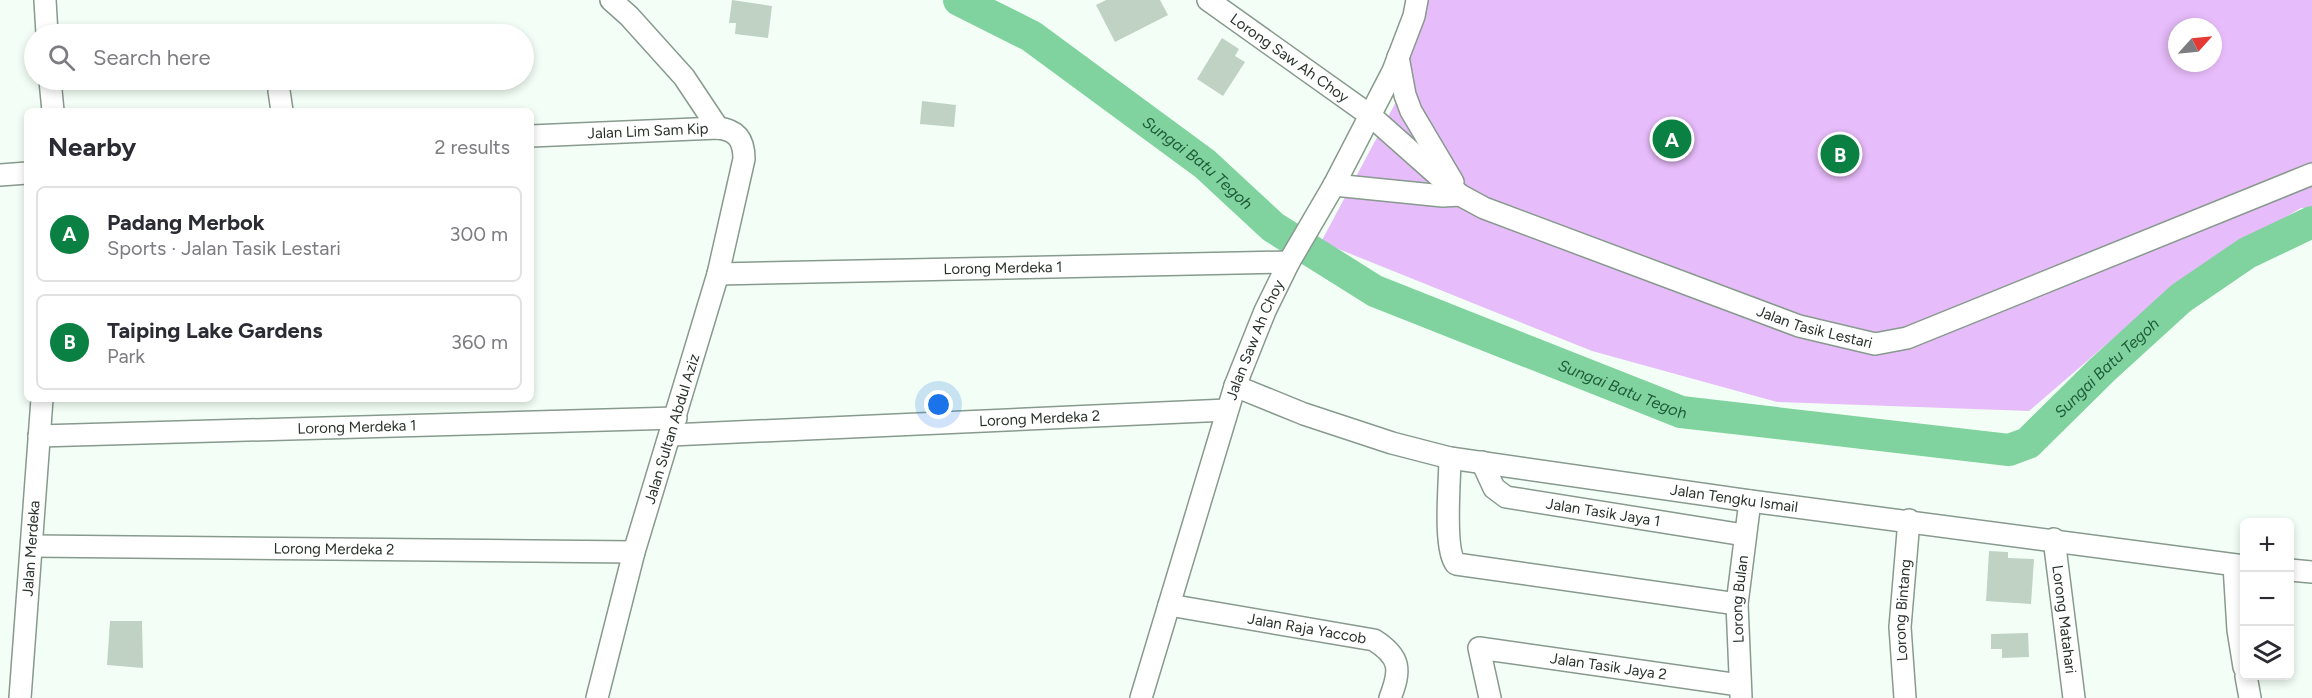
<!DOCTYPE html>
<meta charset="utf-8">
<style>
body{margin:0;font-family:Figtree,sans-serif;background:#f2f2f3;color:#2b2b33}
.controls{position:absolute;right:18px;bottom:18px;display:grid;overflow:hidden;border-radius:9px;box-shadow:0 3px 9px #0003}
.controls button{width:54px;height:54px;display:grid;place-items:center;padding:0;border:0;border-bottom:2px solid #e1e1e2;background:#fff;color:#2b2b33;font:30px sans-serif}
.compass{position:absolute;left:2168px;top:18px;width:54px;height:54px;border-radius:50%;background:#fff;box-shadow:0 3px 9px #0003;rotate:63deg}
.you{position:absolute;left:939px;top:405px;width:21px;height:21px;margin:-15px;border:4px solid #fff;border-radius:50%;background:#1a73e8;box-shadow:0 0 0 9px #1a73e833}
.badge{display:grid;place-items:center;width:39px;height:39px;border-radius:50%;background:#0b8043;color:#fff;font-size:20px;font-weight:700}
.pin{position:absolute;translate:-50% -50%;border:3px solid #fff;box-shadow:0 2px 6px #0006}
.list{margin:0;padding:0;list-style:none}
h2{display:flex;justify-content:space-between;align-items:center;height:78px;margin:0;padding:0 24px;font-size:26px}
h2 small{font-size:20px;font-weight:400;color:#7c7c81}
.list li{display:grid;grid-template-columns:39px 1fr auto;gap:18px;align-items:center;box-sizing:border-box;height:96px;margin:0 12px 12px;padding:0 12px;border:2px solid #e1e1e2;border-radius:9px}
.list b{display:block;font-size:22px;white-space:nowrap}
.list p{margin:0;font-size:20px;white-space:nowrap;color:#7c7c81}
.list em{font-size:20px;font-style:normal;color:#7c7c81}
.icon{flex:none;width:33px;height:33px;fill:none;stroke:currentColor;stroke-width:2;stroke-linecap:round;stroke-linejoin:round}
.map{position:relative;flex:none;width:2312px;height:698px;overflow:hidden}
.search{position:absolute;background:#fff;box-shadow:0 3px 9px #0003;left:24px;top:24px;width:510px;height:66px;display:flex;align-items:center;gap:15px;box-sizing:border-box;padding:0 21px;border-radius:33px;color:#7c7c81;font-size:22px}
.panel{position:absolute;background:#fff;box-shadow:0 3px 9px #0003;left:24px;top:108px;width:510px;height:294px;border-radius:9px}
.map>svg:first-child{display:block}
</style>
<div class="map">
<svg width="2312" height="698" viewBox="0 0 2312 698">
<rect width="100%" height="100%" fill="#f3fff6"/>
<!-- green -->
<path fill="#e7bcfa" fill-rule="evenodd" d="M 1424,0 L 2312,0 L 2312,208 L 2301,208 L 2181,280 L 2029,411 L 1777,402 L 1592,351 L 1321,242 L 1397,100 ZM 2177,27 L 2213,27 L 2213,63 L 2177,63 Z"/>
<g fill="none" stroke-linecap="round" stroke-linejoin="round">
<!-- river -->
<path stroke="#80d39e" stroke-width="32" id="s1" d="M 959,0 L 1031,36 L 1205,164 L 1273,227 L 1375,291 L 1681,412 L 2009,450 L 2028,443 L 2102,370 L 2181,298 L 2247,253 L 2312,222"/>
</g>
<!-- building -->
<g fill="#bfd2c4">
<polygon points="732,0 772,6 768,38 735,34 736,23 729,23"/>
<polygon points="1106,0 1160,0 1168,15 1115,42 1096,5"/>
<polygon points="1222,38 1239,49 1235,56 1245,62 1223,96 1197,79"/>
<polygon points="922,101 956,105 954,127 920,124"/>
<polygon points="1989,551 2008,552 2008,558 2034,559 2031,604 1986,601"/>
<polygon points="110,621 142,621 143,668 107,665"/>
<polygon points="2028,633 2029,657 2002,658 2002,649 1991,649 1991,634"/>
</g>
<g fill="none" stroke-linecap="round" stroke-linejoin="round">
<!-- minor casing -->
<g stroke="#879a8d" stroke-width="24">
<g id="minor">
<polyline points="45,0 47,34"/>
<polyline points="611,0 629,16 684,77 718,128"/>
<path id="s2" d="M 1208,0 L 1371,116 L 1460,195 L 1484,208 L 1799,326 L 1875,344 L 1907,338 L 2312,174"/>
<polyline points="1398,57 1405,95 1411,111 1453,182"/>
<polyline points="50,80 53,111"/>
<polyline points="280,80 279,91 282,111"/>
<path id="s3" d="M 531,136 L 718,128 C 737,130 744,140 744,159 L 718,274 L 634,552 L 597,698"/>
<polyline points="0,175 27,173"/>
<polyline points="1334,185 1443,196 1460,195"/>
<path id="s4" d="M 718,274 L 1289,262"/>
<path id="s5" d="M 1235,386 L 1304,414 L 1392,443 L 1450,458 L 1750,501 L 2244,566"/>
<path id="s6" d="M 671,435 L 1227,410"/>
<path id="s7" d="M 39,436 L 676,418"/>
<path d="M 1450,458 C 1450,481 1443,549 1456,564 L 1737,604"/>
<path id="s8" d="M 1482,462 L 1494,488 L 1506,497 L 1744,535"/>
<path id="s9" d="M 2054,539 L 2074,698"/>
<path id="s10" d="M 32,546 L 634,552"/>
<polyline points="2234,565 2238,630 2244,667"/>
<polyline points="2290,570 2312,572"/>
<path id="s11" d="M 1169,605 L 1374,640 C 1401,657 1401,670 1390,698"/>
<polyline points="2246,676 2250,698"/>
<path id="s12" d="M 1741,697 L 1737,604 L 1750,501"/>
<path id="s13" d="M 20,698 L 42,399"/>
<path id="s14" d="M 1141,698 L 1235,386 L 1265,311 L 1289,262 L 1334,185 L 1393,71 L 1414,16 L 1417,0"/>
<path id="s15" d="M 1490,698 L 1479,648 L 1739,685"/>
<path id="s16" d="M 1905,698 L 1900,627 L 1909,520"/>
</g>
</g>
<!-- minor -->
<use href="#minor" stroke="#fff" stroke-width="21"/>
</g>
<g text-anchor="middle" stroke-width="5" stroke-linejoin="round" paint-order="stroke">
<!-- street labels -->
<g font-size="15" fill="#2a322c" stroke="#fff">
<text dy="5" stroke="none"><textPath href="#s2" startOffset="100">Lorong Saw Ah Choy</textPath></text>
<text dy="5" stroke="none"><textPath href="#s3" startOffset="117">Jalan Lim Sam Kip</textPath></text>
<text dy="5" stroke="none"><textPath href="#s4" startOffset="285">Lorong Merdeka 1</textPath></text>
<text dy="5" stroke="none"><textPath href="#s2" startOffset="698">Jalan Tasik Lestari</textPath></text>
<text dy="5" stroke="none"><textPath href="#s14" startOffset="376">Jalan Saw Ah Choy</textPath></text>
<text dy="5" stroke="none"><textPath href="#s6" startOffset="369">Lorong Merdeka 2</textPath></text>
<text dy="5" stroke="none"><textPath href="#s7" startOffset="318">Lorong Merdeka 1</textPath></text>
<text transform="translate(672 429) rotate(-73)" y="5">Jalan Sultan Abdul Aziz</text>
<text dy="5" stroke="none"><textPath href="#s5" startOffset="514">Jalan Tengku Ismail</textPath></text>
<text dy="5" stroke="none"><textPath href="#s8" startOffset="142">Jalan Tasik Jaya 1</textPath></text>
<text dy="5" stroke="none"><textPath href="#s13" startOffset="150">Jalan Merdeka</textPath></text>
<text dy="5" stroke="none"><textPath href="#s10" startOffset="302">Lorong Merdeka 2</textPath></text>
<text dy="5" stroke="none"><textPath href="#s12" startOffset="98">Lorong Bulan</textPath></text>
<text dy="5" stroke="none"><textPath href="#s16" startOffset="88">Lorong Bintang</textPath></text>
<text dy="5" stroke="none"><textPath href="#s9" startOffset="81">Lorong Matahari</textPath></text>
<text dy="5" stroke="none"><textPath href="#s11" startOffset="140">Jalan Raja Yaccob</textPath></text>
<text dy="5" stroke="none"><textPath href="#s15" startOffset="182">Jalan Tasik Jaya 2</textPath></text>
</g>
<!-- water labels -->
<g font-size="16" font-style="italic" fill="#1f5b39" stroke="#fff">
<text dy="6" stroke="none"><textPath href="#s1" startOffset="290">Sungai Batu Tegoh</textPath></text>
<text dy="6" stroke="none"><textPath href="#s1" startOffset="1298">Sungai Batu Tegoh</textPath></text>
<text dy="6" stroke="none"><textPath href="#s1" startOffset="776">Sungai Batu Tegoh</textPath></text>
</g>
</g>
</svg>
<div class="controls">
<button>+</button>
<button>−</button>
<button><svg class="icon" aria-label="layers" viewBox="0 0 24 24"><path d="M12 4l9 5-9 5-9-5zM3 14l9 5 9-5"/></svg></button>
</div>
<svg class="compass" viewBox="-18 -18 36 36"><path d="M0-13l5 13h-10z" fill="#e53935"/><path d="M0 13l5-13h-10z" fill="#7c7c81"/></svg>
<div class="you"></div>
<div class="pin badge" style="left:1672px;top:139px">A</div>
<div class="pin badge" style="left:1840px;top:154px">B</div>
<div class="search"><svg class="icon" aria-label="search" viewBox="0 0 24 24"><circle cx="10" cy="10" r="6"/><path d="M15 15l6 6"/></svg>Search here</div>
<section class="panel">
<h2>Nearby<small>2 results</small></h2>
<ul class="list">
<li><span class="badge">A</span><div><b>Padang Merbok</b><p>Sports · Jalan Tasik Lestari</p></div><em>300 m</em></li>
<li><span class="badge">B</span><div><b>Taiping Lake Gardens</b><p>Park</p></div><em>360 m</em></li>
</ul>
</section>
</div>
